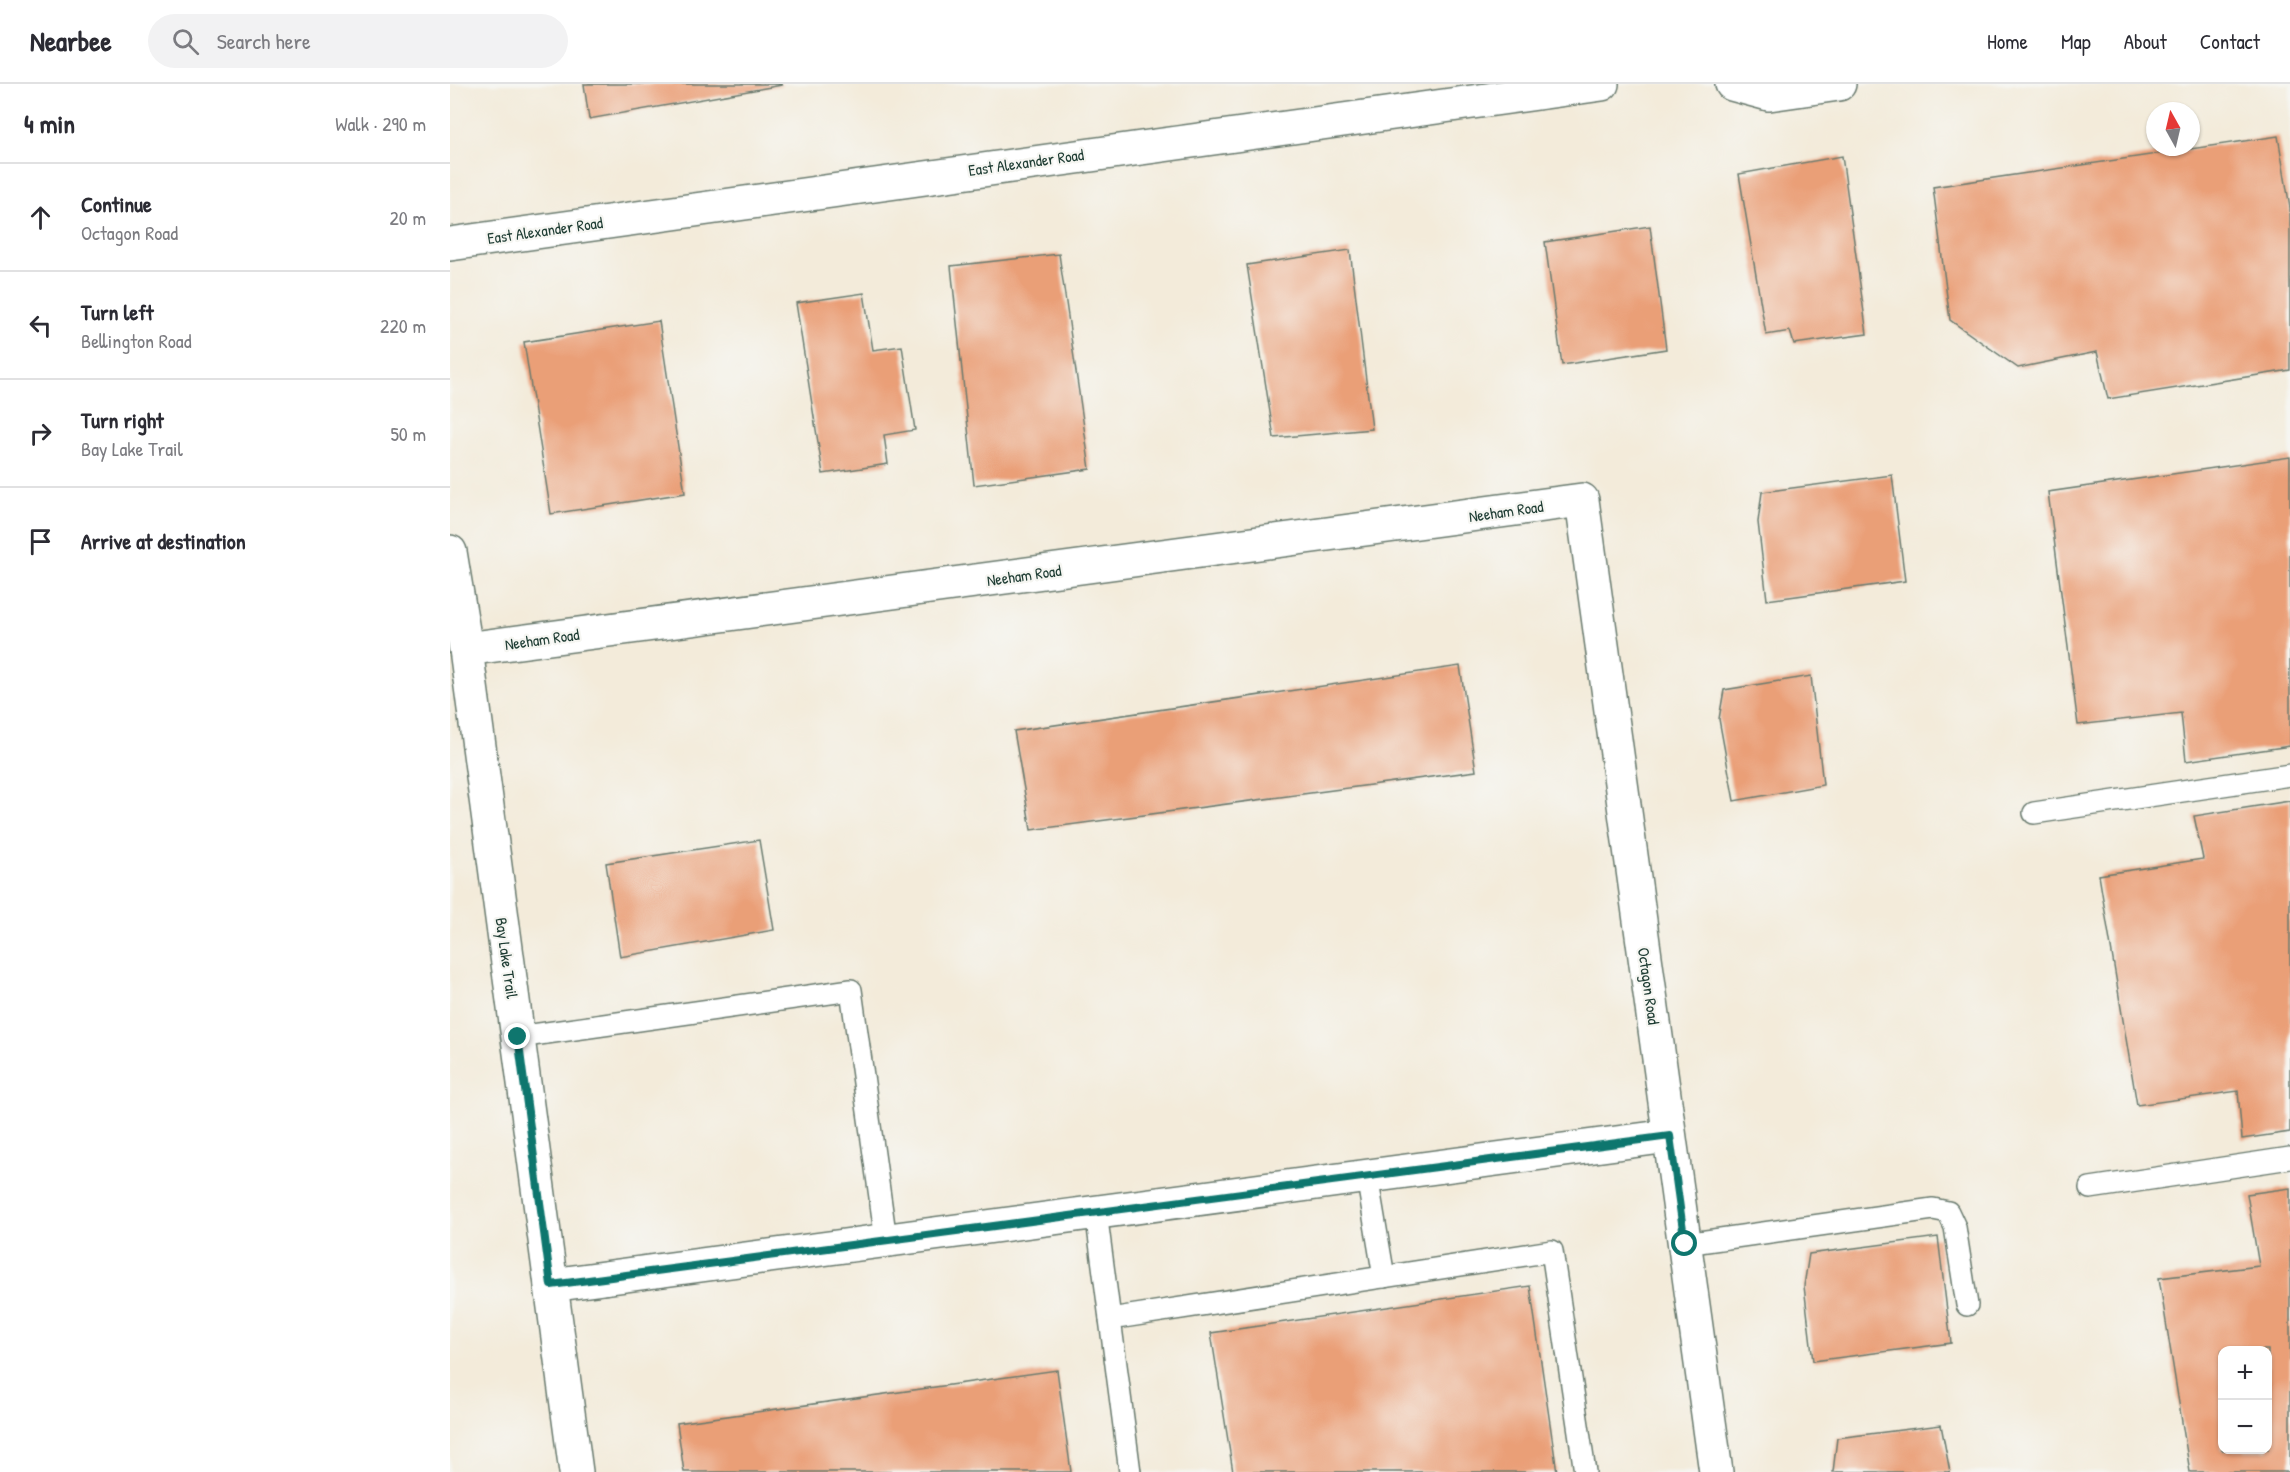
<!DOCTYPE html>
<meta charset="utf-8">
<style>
body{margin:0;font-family:"Patrick Hand",sans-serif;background:#f2f2f3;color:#2b2b33}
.controls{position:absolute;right:18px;bottom:18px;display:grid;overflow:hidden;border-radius:12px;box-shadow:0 2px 4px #0004}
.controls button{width:54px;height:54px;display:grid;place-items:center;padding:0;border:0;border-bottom:2px solid #e1e1e2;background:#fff;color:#2b2b33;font:30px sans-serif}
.compass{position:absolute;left:1696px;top:18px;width:54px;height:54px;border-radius:50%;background:#fff;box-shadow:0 2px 4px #0004;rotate:352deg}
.stop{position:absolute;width:18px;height:18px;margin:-14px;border:4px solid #0f766e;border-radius:50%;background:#fff}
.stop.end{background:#0f766e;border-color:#fff;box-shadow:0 2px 6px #0008}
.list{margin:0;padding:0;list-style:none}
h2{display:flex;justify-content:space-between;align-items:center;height:78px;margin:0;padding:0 24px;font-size:26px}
h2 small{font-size:20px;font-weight:400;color:#7c7c81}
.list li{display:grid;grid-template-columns:39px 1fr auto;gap:18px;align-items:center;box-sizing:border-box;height:108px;padding:0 24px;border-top:2px solid #e1e1e2}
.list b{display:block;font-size:22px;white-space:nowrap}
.list p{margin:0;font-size:20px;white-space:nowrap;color:#7c7c81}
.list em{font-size:20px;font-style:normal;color:#7c7c81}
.icon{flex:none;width:33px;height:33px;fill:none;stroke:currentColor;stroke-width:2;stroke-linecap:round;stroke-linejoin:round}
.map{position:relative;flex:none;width:1840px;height:1388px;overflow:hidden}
header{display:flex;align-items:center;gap:36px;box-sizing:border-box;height:84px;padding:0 30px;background:#fff;border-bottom:2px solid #e1e1e2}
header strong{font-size:28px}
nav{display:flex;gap:33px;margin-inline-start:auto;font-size:21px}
.search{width:420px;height:54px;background:#f2f2f3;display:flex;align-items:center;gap:15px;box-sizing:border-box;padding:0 21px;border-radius:33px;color:#7c7c81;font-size:22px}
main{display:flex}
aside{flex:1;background:#fff}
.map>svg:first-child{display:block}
</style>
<header>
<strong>Nearbee</strong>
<div class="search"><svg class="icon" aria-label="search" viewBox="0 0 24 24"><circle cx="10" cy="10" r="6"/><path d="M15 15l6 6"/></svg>Search here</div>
<nav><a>Home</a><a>Map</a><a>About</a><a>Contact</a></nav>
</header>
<main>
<aside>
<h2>4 min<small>Walk · 290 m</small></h2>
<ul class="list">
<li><svg class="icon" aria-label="ahead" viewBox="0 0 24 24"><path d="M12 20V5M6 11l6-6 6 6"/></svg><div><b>Continue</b><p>Octagon Road</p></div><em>20 m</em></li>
<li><svg class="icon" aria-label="left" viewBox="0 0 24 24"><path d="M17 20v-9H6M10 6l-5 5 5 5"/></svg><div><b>Turn left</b><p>Bellington Road</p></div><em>220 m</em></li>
<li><svg class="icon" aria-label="right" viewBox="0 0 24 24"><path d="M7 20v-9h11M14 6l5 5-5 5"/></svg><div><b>Turn right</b><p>Bay Lake Trail</p></div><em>50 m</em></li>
<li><svg class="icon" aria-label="arrive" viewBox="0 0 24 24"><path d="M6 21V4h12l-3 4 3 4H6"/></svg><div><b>Arrive at destination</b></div></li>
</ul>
</aside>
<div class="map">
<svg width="1840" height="1388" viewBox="0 0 1840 1388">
<rect width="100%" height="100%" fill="#f6f6f2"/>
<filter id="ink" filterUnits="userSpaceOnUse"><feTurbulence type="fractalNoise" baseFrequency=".0167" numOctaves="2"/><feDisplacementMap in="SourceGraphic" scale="12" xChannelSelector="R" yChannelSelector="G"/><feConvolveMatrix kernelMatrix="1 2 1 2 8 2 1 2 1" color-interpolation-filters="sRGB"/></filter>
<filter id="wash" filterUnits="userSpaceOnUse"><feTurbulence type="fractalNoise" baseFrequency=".008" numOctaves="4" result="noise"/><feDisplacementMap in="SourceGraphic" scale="24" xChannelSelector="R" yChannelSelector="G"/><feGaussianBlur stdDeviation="1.35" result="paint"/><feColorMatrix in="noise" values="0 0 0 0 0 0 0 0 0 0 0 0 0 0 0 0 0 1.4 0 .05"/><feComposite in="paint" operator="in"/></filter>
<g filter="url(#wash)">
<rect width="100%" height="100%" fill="#f3ebda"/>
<g id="blocks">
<!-- building -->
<g fill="#ea9f77" fill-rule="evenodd">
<polygon points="134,0 331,0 332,1 139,35"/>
<polygon points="1828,52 1840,124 1840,286 1658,315 1647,268 1568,284 1500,236 1483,103"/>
<polygon points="1392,72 1417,250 1344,260 1340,247 1316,251 1289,90"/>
<polygon points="1200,142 1216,265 1112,281 1095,158"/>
<polygon points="900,166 922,345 824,354 797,181"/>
<polygon points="609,170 640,385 524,401 501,182"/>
<polygon points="414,209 423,266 452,262 465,346 434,351 438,380 373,390 346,219"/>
<polygon points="209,237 235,409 101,430 74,258"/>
<polygon points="1840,373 1840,662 1736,677 1731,629 1628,641 1598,408"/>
<polygon points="1442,391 1455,497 1317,516 1308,438 1312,408"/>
<polygon points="1010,582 1026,687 581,746 564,647"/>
<polygon points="1361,592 1373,701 1284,717 1269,635 1274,606"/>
<polygon points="1840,717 1840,1048 1792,1055 1788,1007 1687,1021 1649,791 1753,775 1744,732"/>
<polygon points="309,756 324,846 170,873 156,779"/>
<path d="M 1840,1104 L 1840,1388 L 1740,1388 L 1709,1194 L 1809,1182 L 1797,1110 ZM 1772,1266 L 1818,1266 L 1818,1366 L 1772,1366 Z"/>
<polygon points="1488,1153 1501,1259 1363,1277 1354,1202 1359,1170"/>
<polygon points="1080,1202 1107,1388 783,1388 761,1249"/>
<polygon points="607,1286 621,1388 234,1388 227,1339"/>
<polygon points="1491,1341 1500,1388 1383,1388 1387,1354"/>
</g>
</g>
</g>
<g filter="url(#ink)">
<use href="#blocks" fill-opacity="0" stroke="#697a6e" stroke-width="1.5"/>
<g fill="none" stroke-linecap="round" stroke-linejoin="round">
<!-- lane casing -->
<g stroke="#697a6e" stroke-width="24">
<g id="lane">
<polyline points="1584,729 1840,691"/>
<polyline points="68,953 401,906 436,1156"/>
<polyline points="917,1092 934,1193"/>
<polyline points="1640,1104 1840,1074"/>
<polyline points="646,1128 680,1388"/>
<polyline points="1235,1160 1483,1125 1498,1128 1505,1143 1517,1221"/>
<polyline points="660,1235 1102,1167 1135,1388"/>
</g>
</g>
<!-- street casing -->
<g stroke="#697a6e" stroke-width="36">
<g id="street">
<polyline points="16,565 1132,416 1266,1388"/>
<polyline points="101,1201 1219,1052"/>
</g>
</g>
<!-- secondary casing -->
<g stroke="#697a6e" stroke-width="36">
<g id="secondary">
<polyline points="1282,0 1319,10 1389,0"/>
<polyline points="0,160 1152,0"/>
<polyline points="0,468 16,565 126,1388"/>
</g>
</g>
<!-- lane -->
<use href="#lane" stroke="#fff" stroke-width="21"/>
<!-- street -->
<use href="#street" stroke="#fff" stroke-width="33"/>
<!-- secondary -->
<use href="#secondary" stroke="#fff" stroke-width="33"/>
</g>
</g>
<g fill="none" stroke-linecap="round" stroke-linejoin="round" filter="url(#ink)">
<!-- route -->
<polyline stroke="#0f766e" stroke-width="8" points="68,953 101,1201 1220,1052 1235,1160"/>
</g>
<g text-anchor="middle" stroke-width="4.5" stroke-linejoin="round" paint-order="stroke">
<!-- street labels -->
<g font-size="16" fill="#1f3d34" stroke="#f6f6f2">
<text transform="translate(576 78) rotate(-8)" y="6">East Alexander Road</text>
<text transform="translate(95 146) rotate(-8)" y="6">East Alexander Road</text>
<text transform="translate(1056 427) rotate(-8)" y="6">Neeham Road</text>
<text transform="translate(574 491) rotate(-8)" y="6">Neeham Road</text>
<text transform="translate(92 555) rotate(-8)" y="6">Neeham Road</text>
<text transform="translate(57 874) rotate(82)" y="6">Bay Lake Trail</text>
<text transform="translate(1199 902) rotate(82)" y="6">Octagon Road</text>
</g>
</g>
</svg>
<div class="controls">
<button>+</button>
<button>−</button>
</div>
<svg class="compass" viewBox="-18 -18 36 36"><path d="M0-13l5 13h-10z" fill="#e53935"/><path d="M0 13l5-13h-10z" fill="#7c7c81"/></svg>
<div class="stop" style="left:1235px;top:1160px"></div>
<div class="stop end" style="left:68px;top:953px"></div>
</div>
</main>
